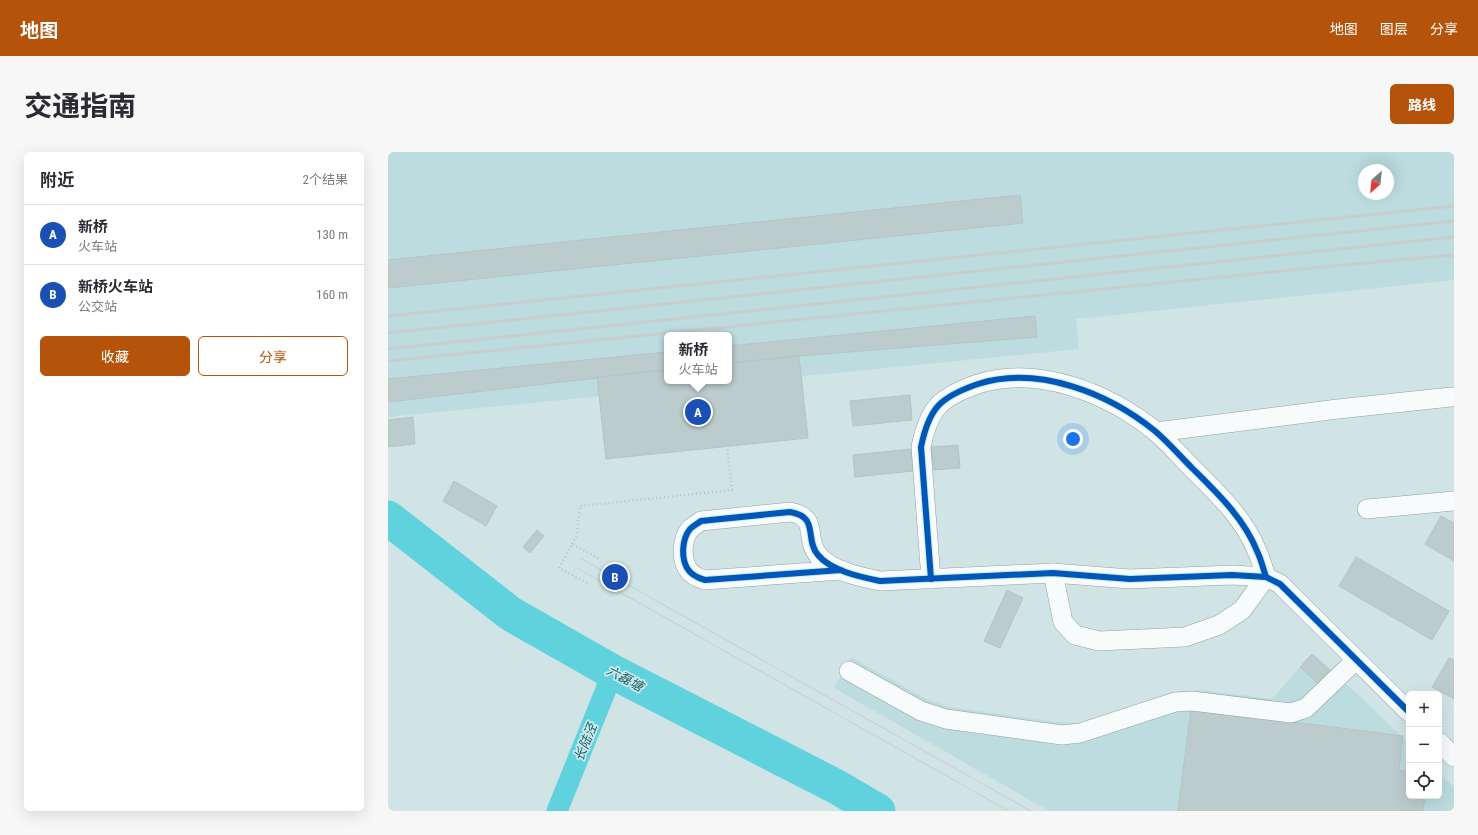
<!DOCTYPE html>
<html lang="zh">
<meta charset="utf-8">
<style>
body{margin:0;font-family:"Roboto Condensed","Noto Sans SC",sans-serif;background:#f7f7f7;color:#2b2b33}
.controls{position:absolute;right:12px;bottom:12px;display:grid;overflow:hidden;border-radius:6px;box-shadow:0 4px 16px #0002}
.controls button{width:36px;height:36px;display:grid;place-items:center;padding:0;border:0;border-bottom:1px solid #e1e1e2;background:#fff;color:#2b2b33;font:20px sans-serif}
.compass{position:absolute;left:970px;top:12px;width:36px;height:36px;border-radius:50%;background:#fff;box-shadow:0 4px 16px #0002;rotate:207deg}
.you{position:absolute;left:685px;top:287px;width:14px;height:14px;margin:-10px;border:3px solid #fff;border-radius:50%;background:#1a73e8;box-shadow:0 0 0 6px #1a73e833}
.badge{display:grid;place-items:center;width:26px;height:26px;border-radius:50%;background:#b45309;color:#fff;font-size:13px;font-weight:700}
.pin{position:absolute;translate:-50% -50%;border:2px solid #fff;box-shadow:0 1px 4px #0006}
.popup{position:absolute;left:276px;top:180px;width:68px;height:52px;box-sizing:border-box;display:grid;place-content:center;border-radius:6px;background:#fff;filter:drop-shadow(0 1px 3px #0005);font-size:13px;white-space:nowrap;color:#7c7c81}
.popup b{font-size:15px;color:#2b2b33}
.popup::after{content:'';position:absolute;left:50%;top:100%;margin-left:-8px;border:8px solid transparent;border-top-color:#fff}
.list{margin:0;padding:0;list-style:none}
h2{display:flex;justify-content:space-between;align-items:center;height:52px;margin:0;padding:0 16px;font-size:17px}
h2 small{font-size:13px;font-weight:400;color:#7c7c81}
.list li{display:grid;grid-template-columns:26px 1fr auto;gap:12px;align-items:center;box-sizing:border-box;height:60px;padding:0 16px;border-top:1px solid #e1e1e2}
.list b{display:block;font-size:15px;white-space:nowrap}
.list p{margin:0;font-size:13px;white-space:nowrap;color:#7c7c81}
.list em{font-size:13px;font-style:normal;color:#7c7c81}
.actions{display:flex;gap:8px;padding:12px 16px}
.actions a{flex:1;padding:9px 0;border:1px solid #b45309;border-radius:6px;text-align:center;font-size:14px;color:#b45309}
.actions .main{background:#b45309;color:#fff}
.icon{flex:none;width:22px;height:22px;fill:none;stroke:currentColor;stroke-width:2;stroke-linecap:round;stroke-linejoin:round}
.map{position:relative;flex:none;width:1066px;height:659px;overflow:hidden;border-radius:6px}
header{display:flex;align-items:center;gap:24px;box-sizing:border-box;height:56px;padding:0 20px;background:#b45309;color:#fff}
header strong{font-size:19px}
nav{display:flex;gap:22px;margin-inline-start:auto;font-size:14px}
.intro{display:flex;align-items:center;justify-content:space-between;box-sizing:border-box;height:96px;padding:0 24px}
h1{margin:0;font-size:28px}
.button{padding:10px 18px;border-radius:6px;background:#b45309;color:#fff;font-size:14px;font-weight:700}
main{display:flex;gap:24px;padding:0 24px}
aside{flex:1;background:#fff;border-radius:6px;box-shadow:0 4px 16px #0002}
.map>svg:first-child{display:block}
</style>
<header>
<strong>地图</strong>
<nav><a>地图</a><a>图层</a><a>分享</a></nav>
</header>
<div class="intro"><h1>交通指南</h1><a class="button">路线</a></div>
<main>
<aside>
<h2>附近<small>2个结果</small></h2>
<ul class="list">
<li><span class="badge" style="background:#1a4fb4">A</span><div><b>新桥</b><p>火车站</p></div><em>130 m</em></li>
<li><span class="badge" style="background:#1a4fb4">B</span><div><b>新桥火车站</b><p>公交站</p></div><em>160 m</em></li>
</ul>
<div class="actions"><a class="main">收藏</a><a>分享</a></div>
</aside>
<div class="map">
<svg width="1066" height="659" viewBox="0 0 1066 659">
<rect width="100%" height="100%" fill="#d0e4e6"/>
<!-- built -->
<g fill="#bcdce0" fill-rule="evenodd">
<path d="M 0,0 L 1066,0 L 1066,128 L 688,167 L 691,197 L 0,265 ZM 976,18 L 1000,18 L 1000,42 L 976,42 ZM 279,183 L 341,183 L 341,229 L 279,229 Z"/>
<polygon points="924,502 976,548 1021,592 1021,644 1051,644 1051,621 1066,635 1066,659 661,659 446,536 463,505 538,547 561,555 668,570 694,571 787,540 811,538 884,547"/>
</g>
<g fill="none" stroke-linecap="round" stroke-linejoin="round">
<!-- canal -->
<polyline stroke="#5fd2de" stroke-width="21" points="169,659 225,520"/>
<!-- river -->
<polyline stroke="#5fd2de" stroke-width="35" points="0,366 123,462 225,520 449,635 490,659"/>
</g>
<!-- building -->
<g fill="#bccccd" stroke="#b4c4c6">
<polygon points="632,43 635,71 0,136 0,108"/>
<polygon points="647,164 649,185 411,204 341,211 341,194"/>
<polygon points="279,200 279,218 0,250 0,227"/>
<polygon points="411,204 420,286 218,307 209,225 279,218 279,229 341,229 341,211"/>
<polygon points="522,243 524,268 465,274 462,249"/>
<polygon points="25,265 27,292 0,295 0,268"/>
<polygon points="570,293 572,316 546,318 543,295"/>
<polygon points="523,297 525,319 467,325 465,303"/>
<polygon points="66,329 109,354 98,374 55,349"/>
<polygon points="1053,364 1066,371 1066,409 1037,392"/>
<polygon points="149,378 156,384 142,401 135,395"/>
<polygon points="968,405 1061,459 1044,488 951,434"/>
<polygon points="619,438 635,446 612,496 596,489"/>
<polygon points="924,502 943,519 930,532 912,515"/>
<polygon points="1061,506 1066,508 1066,547 1044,535"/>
<polygon points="803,557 1015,584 1011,618 1021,620 1021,644 1037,644 1035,659 790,659"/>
</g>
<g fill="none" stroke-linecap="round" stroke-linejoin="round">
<!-- minor casing -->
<g stroke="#91a0a2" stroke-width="20">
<g id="minor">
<polyline points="768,280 950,257 1063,245"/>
<polyline points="979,357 1066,349"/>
<path d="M 453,418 L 317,428 C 310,426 303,423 299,416 C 293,405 294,387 302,377 C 305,374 309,372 313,369 L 402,360 C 432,365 416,387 430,403 C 443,419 473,425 492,429 L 665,421 L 742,427 L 844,423 L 878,425 L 892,432 L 1021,560"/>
<polyline points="665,421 675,470 687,483 711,489 797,485 831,473 854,458 878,425"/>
<path d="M 543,427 L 533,295 C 541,256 552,245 590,232 C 650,213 720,241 767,279 C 780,290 792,304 804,316 C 828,340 856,366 869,399 C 873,407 875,416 878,425"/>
<polyline points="461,519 533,559 558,567 674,583 692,581 787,550 804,549 903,561 918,556 968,508"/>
<polyline points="1051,590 1066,605"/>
</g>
</g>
<!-- path -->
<g stroke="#bbc3c3" stroke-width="2.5" stroke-dasharray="1 3" stroke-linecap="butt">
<polyline points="184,392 189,382 192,354 344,338 339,294"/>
<polyline points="199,431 171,416 184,392 212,407"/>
</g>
<!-- minor -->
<use href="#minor" stroke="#f8fbfb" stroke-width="19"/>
<!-- tram -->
<g stroke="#c8cdce" stroke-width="1">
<polyline points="194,407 643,659"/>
<polyline points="189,416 621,659"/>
</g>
<!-- rail -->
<g stroke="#c8cdce" stroke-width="3">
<polyline points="0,164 1066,54"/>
<polyline points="0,181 1066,69"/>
<polyline points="0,197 1066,85"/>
<polyline points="0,209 944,114 1066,103"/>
</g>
<!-- cycleway casing -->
<g stroke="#c7ebef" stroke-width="8">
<g id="cycleway">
<path d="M 453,418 L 317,428 C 310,426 303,423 299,416 C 293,405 294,387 302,377 C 305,374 309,372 313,369 L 402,360 C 432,365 416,387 430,403 C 443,419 473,425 492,429 L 665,421 L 742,427 L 844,423 L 878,425 L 892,432 L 1021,560"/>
<path d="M 543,427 L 533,295 C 541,256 552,245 590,232 C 650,213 720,241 767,279 C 780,290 792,304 804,316 C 828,340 856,366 869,399 C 873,407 875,416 878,425"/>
</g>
</g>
<!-- cycleway -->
<use href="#cycleway" stroke="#0057b8" stroke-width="6"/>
</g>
<g text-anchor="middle" stroke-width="3.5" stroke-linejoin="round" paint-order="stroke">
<!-- water labels -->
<g font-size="13" font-style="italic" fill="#246066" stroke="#c7ebef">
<text transform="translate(237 526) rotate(28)" y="5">六磊塘</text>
<text transform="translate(197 590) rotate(-68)" y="5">长陆泾</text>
</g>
</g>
</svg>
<div class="controls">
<button>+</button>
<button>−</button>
<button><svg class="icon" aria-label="locate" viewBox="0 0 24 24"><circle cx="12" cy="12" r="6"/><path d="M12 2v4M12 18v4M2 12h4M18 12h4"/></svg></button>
</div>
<svg class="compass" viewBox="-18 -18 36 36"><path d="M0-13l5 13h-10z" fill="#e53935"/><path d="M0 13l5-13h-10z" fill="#7c7c81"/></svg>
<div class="you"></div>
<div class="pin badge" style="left:310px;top:260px;background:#1a4fb4">A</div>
<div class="popup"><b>新桥</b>火车站</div>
<div class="pin badge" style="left:227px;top:425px;background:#1a4fb4">B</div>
</div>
</main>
